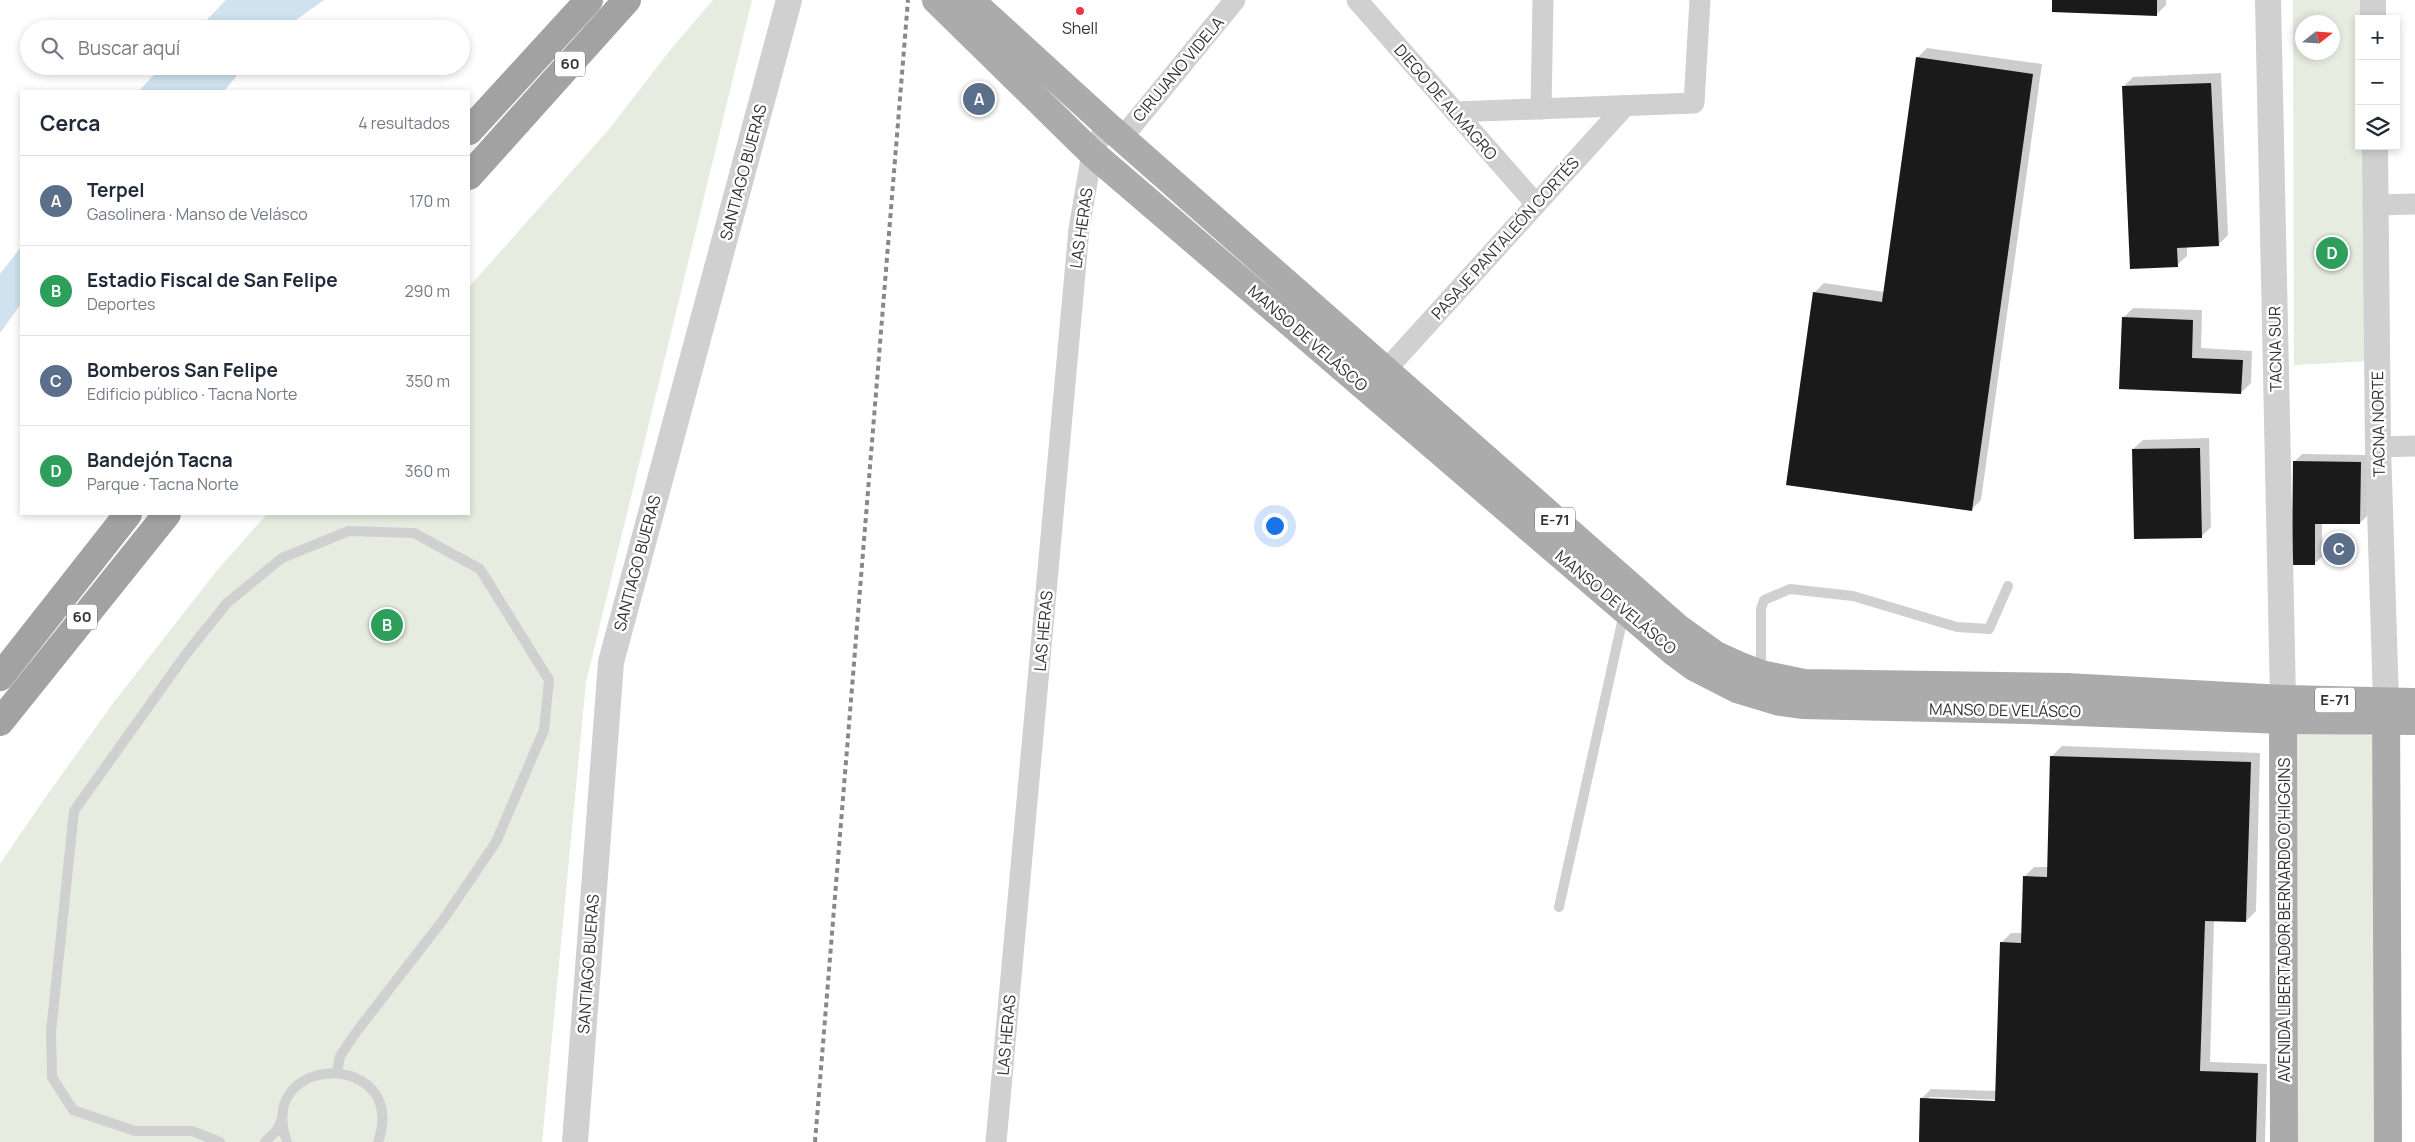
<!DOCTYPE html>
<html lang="es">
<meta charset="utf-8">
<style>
body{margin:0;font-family:Manrope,sans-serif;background:#f2f2f3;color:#1f2937}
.controls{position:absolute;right:15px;top:15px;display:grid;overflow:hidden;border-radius:0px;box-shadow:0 2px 8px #0003}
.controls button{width:45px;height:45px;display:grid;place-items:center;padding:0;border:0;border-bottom:1px solid #e0e1e3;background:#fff;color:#1f2937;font:25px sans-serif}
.compass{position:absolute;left:2295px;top:15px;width:45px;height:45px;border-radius:50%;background:#fff;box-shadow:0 2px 8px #0003;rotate:73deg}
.you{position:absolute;left:1274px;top:525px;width:18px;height:18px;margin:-12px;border:4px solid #fff;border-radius:50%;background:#1a73e8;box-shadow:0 0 0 8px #1a73e833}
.badge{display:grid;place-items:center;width:32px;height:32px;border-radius:50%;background:#e63946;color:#fff;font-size:16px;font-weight:700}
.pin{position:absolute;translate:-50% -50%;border:2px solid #fff;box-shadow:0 1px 5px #0006}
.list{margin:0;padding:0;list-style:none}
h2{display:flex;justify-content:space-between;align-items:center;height:65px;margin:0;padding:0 20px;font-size:21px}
h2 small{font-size:16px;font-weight:400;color:#747a83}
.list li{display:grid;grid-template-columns:32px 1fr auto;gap:15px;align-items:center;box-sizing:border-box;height:90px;padding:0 20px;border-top:1px solid #e0e1e3}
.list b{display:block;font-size:19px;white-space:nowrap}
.list p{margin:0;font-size:16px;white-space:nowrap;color:#747a83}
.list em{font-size:16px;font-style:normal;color:#747a83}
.icon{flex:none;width:28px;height:28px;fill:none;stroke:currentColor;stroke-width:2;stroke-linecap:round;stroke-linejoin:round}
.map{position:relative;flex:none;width:2415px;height:1142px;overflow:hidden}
.search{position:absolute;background:#fff;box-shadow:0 2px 8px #0003;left:20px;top:20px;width:450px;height:55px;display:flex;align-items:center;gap:12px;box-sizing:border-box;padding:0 18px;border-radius:28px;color:#747a83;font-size:19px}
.panel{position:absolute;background:#fff;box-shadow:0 2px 8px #0003;left:20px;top:90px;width:450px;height:425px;border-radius:0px}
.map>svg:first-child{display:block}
</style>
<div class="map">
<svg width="2415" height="1142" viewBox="0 0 2415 1142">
<rect width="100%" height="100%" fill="#fff"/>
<!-- green -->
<g fill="#e6ecdf" fill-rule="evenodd">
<polygon points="713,0 752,0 586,682 542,1142 0,1142 0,864 43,801 114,702 219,568 267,514 469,514 469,287 610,128 671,49"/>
<path d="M 2293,0 L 2370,0 L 2370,19 L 2359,19 L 2359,146 L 2370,146 L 2370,361 L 2294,365 ZM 2302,22 L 2332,22 L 2332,52 L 2302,52 Z"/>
<polygon points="2290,731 2380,736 2384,1142 2293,1142"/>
</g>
<!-- water -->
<g fill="#cfe2ee">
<polygon points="226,0 324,0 283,29 198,29"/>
<polygon points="162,66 245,66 224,91 139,91"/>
<polygon points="21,247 21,304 0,333 0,274"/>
</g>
<!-- shadow -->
<g fill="#0003" fill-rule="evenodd">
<polygon points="2054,0 2166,0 2166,5 2156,15"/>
<polygon points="1927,48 2042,64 1981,500 1971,510 1814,293 1824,283 1884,292 1917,58"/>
<polygon points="2221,73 2228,235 2218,245 2187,247 2187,256 2177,265 2123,87 2133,77"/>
<polygon points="2133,308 2202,310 2201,348 2252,351 2251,383 2241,393 2123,318"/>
<polygon points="2209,438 2211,527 2201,537 2133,449 2143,440"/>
<polygon points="2302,454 2367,455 2367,516 2360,523 2322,522 2322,557 2314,564 2294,462"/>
<path d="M 2062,746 L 2260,753 L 2256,911 L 2246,921 L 2214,920 L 2210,1062 L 2267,1064 L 2265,1142 L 1920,1142 L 1921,1099 L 1931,1089 L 1997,1091 L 2001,943 L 2011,933 L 2022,933 L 2024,877 L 2034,867 L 2048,867 L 2052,756 ZM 1929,1097 L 2001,1100 L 2001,1102 L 1929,1100 Z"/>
</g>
<!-- building -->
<g fill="#1a1a1a">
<polygon points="2052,0 2157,0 2157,16 2052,12"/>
<polygon points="1916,57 2033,74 1972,511 1786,485 1813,292 1882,302"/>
<polygon points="2211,83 2219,246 2177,248 2178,267 2130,269 2122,86"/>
<polygon points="2122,317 2193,320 2192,358 2243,360 2241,394 2119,389"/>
<polygon points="2200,448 2202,538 2134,539 2132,449"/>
<polygon points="2293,461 2361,462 2360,524 2315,524 2315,565 2292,565"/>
<polygon points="2050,756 2251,762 2246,922 2205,921 2200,1071 2258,1073 2256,1142 1919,1142 1920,1098 1995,1101 2000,942 2021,943 2023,876 2047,877"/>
</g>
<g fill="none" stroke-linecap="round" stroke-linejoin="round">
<!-- service -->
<g stroke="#d0d0d0" stroke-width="10">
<polyline points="1761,672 1761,609 1764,600 1790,589 1853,596 1957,627 1989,629 2008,586"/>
<polyline points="1559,907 1624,613"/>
<polyline points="220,1142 192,1131 135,1131 73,1110 52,1077 51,1032 74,811 186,654 227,603 282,558 349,531 414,533 480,569 549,680 544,730 496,842 443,920 357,1031 340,1056 337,1072"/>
<polyline points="265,1142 277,1130 282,1119"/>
<path d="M 287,1142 C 254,1051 410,1050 378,1142"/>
</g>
<!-- minor -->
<g stroke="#d0d0d0" stroke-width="21">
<polyline points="1357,0 1536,204"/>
<polyline points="1541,109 1543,0"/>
<polyline points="1455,112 1694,103 1700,0"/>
<polyline points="1122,138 1235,0"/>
<polyline points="2376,205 2415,204"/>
<polyline points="1385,371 1625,106"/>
<polyline points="2378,447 2415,446"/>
<polyline points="996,1142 1079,229 1092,153 1107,125"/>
</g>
<!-- tertiary -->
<g stroke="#d0d0d0" stroke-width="26">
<polyline points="2268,0 2283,699"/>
<polyline points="2373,0 2373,19"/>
<polyline points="2375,146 2378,447 2386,701"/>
<polyline points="575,1142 611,662 789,0"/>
</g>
<!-- primary -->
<g stroke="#ababab" stroke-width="28">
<polyline points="936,0 1092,153 1675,653 1694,667 1737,689 1780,702 1802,705 2026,710 2283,720 2415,721"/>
<polyline points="970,0 1107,125 1677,627 1716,655 1738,665 1761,674 1804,683 2067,687 2283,699 2415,702"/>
<polyline points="2283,703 2284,1142"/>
<polyline points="2386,704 2388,1142"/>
</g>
<!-- trunk -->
<g stroke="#a2a2a2" stroke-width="28">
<polyline points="469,131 589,0"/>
<polyline points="469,176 627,0"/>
<polyline points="0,677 128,514"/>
<polyline points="0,722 167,514"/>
</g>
<!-- rail -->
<polyline stroke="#888" stroke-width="4" stroke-dasharray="5 4" stroke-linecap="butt" points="815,1142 908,0"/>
</g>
<!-- markers -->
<circle fill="#e63946" stroke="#fff" stroke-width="2" cx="1080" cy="11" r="5"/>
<g text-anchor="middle" stroke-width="5" stroke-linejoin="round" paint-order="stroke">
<!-- shield labels -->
<g fill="#fff" stroke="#707070" stroke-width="1">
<rect x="555" y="51.5" width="30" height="25" rx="4"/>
<rect x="1535" y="507.5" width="40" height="25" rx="4"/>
<rect x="67" y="604.5" width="30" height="25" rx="4"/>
<rect x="2315" y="687.5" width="40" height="25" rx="4"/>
</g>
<g font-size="15" font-weight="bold" fill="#333">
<text x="570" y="69">60</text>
<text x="1555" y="525">E-71</text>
<text x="82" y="622">60</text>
<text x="2335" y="705">E-71</text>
</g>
<!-- poi labels -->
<g font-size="16" fill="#333" stroke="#fff">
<text x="1080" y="34">Shell</text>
</g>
<!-- street labels -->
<g font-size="16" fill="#333" stroke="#fff">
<text transform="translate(1178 69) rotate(-50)" y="6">CIRUJANO VIDELA</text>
<text transform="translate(1446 102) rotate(49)" y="6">DIEGO DE ALMAGRO</text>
<text transform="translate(743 172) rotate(-75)" y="6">SANTIAGO BUERAS</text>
<text transform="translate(1081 228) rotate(-82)" y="6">LAS HERAS</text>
<text transform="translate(1505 238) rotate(-48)" y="6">PASAJE PANTALEÓN CORTÉS</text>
<text transform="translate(1308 338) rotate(41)" y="6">MANSO DE VELÁSCO</text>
<text transform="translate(2275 349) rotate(-91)" y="6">TACNA SUR</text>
<text transform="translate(2378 424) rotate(-91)" y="6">TACNA NORTE</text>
<text transform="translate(637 563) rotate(-75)" y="6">SANTIAGO BUERAS</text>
<text transform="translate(1616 602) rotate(40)" y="6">MANSO DE VELÁSCO</text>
<text transform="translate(1043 631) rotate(-85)" y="6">LAS HERAS</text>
<text transform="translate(2005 710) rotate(1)" y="6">MANSO DE VELÁSCO</text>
<text transform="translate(2284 920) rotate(-90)" y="6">AVENIDA LIBERTADOR BERNARDO O'HIGGINS</text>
<text transform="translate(588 964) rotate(-86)" y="6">SANTIAGO BUERAS</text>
<text transform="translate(1006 1035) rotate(-85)" y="6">LAS HERAS</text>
</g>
</g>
</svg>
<div class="controls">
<button>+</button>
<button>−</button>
<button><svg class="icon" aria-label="layers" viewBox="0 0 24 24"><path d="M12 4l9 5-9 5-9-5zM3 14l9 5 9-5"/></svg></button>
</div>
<svg class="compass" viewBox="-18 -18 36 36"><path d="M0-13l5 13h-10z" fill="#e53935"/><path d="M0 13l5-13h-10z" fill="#747a83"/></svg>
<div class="you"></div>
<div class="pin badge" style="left:979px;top:99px;background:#5c6f8a">A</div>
<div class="pin badge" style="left:387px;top:625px;background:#2e9e5b">B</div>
<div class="pin badge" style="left:2339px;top:549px;background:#5c6f8a">C</div>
<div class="pin badge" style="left:2332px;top:253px;background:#2e9e5b">D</div>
<div class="search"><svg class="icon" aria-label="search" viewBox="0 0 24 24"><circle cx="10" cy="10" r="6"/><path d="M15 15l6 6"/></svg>Buscar aquí</div>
<section class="panel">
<h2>Cerca<small>4 resultados</small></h2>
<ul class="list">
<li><span class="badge" style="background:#5c6f8a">A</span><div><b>Terpel</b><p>Gasolinera · Manso de Velásco</p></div><em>170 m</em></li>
<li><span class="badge" style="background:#2e9e5b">B</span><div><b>Estadio Fiscal de San Felipe</b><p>Deportes</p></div><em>290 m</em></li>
<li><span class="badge" style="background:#5c6f8a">C</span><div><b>Bomberos San Felipe</b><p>Edificio público · Tacna Norte</p></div><em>350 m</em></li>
<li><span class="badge" style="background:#2e9e5b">D</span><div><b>Bandejón Tacna</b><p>Parque · Tacna Norte</p></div><em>360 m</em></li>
</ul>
</section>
</div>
